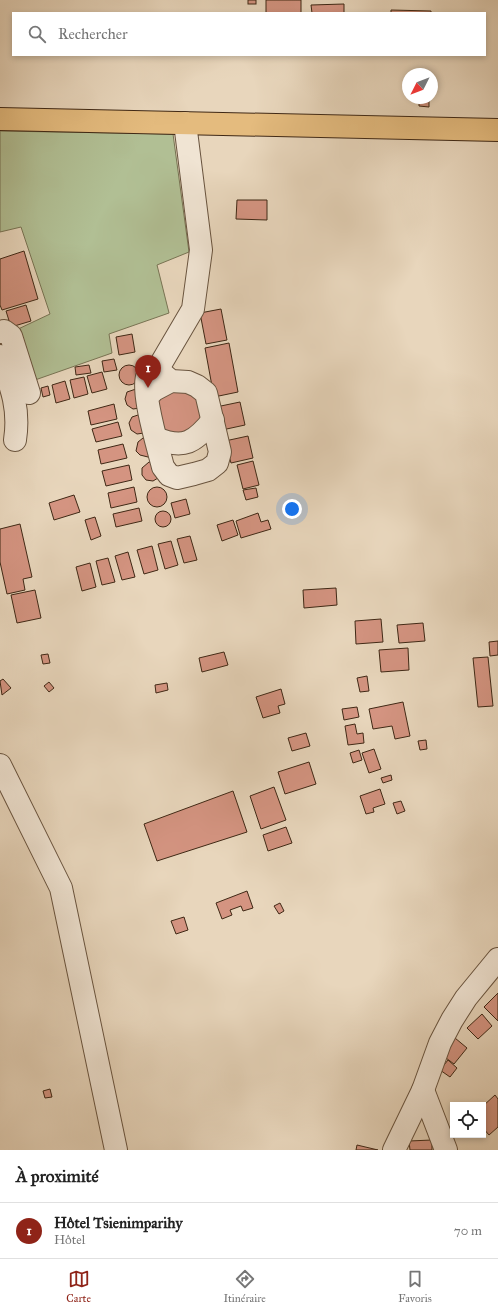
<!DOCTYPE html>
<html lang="fr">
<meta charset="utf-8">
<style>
body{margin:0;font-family:"IM FELL Great Primer",serif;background:#f6f6f6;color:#222}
.controls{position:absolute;right:12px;bottom:12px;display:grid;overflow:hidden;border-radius:0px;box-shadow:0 2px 6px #0003}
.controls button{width:36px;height:36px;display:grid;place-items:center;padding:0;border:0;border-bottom:1px solid #e0e0e0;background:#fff;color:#222;font:20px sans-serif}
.compass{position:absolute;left:402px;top:68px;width:36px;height:36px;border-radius:50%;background:#fff;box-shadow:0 2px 6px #0003;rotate:228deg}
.you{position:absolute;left:292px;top:509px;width:14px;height:14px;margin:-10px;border:3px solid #fff;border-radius:50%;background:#1a73e8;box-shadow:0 0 0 6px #1a73e833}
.badge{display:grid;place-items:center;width:26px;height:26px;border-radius:50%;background:#8f2418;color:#fff;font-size:13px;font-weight:700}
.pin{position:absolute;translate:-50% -33px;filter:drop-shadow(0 1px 2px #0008)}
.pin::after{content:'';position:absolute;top:21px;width:14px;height:12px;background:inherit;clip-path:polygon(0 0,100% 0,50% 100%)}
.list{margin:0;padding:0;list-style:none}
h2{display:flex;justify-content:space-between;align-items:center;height:52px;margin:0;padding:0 16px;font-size:17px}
h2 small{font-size:13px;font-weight:400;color:#767676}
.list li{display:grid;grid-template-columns:26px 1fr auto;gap:12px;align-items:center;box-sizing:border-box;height:56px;padding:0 16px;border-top:1px solid #e0e0e0}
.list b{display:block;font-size:15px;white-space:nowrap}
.list p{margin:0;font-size:13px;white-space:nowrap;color:#767676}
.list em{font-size:13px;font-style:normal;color:#767676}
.icon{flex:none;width:22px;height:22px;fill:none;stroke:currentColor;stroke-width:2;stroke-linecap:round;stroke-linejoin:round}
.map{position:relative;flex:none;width:498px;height:1150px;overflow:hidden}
.search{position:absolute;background:#fff;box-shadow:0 2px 6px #0003;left:12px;right:12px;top:12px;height:44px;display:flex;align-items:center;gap:10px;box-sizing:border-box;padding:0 14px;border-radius:0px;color:#767676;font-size:15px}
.sheet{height:108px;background:#fff}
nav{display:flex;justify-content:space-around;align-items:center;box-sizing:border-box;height:56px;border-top:1px solid #e0e0e0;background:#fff;font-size:11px;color:#767676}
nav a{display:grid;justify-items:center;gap:2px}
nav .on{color:#8f2418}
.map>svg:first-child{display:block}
</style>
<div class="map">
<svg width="498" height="1150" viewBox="0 0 498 1150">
<rect width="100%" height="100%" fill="#e8d6bc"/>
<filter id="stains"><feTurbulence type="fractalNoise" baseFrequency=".005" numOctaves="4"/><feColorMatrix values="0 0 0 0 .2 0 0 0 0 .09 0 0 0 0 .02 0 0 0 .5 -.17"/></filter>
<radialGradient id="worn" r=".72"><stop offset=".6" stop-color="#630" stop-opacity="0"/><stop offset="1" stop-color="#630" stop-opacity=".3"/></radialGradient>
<!-- green -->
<polygon fill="#b1bf94" stroke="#787454" points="0,131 173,134 189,252 157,265 169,313 109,334 112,353 35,380 14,331 50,314 21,227 0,232"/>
<!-- building -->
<g fill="#d49481" stroke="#3f2815">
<rect x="248" y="0" width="8" height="4"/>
<rect x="266" y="0" width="35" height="13"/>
<polygon points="344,4 344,13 312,13 311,5"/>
<polygon points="391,10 431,11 431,13 391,13"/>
<polygon points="419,98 429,98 429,107 419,106"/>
<polygon points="237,200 267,200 267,220 236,219"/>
<polygon points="24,251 38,299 2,310 0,305 0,259"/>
<polygon points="26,305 31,321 11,327 6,311"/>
<polygon points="221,309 227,340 206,344 200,313"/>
<polygon points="132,334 135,352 119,355 116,337"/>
<polygon points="229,343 238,392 214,397 205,348"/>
<polygon points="114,359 117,370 104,372 102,361"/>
<circle cx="129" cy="375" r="10"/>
<polygon points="89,365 91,373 76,375 75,367"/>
<polygon points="102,372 107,389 92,393 87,376"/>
<polygon points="84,377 88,394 74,398 70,380"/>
<polygon points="65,381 70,399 56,403 52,385"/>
<polygon points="168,385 200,396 204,422 167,440 153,395"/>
<polygon points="48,386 50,395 43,397 41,388"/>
<polygon points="136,389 140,408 133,409 127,405 125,399 127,392"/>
<polygon points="240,402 245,425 222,430 216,407"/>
<polygon points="114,404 117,419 91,425 88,411"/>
<polygon points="141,414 144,433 137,434 131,430 129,423 132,417"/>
<polygon points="118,422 122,436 96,442 92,429"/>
<polygon points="248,436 253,458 231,463 225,441"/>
<polygon points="143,438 147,438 151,456 148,457 140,455 136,451 138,442"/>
<polygon points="123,444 127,458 101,464 98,450"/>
<polygon points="253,461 259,485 243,489 237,465"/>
<polygon points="149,462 152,462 158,478 153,481 146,480 142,475 142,468"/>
<polygon points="129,465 132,480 106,486 102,471"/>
<polygon points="134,487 137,502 111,508 108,493"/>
<circle cx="157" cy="497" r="10"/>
<polygon points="256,488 258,497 246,500 243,490"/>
<polygon points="74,495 80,512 54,520 49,503"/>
<polygon points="186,499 190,514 175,518 171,503"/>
<polygon points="139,508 142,521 116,527 113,514"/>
<circle cx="163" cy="519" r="8"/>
<polygon points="258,513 261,522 268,520 271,529 241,538 236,521"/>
<polygon points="95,517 101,536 91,540 85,520"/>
<polygon points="233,520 238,535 222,541 217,525"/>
<polygon points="20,524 32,577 23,579 25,590 7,594 0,562 0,529"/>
<polygon points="190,536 197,560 184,563 177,539"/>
<polygon points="171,541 178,565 165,569 158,544"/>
<polygon points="152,546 158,570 144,574 137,550"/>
<polygon points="128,552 135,577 122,580 115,556"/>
<polygon points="108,558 115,582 102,585 96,561"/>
<polygon points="90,563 96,587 82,591 76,567"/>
<polygon points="336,588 337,605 304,608 303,590"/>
<polygon points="35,590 41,618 17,623 11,595"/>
<polygon points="381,619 383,642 356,644 355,621"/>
<polygon points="423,623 425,641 399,643 397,625"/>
<polygon points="498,641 498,655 490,656 489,642"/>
<polygon points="408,648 409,670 381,672 379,650"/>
<polygon points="224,652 228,665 202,672 199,658"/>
<polygon points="48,654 50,663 43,664 41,655"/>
<polygon points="488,657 493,706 478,707 473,658"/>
<polygon points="367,676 369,691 360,692 357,678"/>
<polygon points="3,679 11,688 2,695 0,681"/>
<polygon points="49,682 54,688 49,692 44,686"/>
<polygon points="167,683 168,690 156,693 155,685"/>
<polygon points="281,689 285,704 278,706 280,713 263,718 256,697"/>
<polygon points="403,702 410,736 395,739 392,726 373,729 369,709"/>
<polygon points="357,707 359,717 344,720 342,709"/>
<polygon points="355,724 357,734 363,733 364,743 348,745 345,726"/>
<polygon points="306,733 310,746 292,751 288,738"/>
<polygon points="426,740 427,749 420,750 418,741"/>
<polygon points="374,749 381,769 369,773 362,753"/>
<polygon points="359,750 362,760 353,763 350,753"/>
<polygon points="309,762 316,784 285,794 278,772"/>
<polygon points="391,775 392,780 383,783 381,778"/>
<polygon points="274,787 286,820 261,829 250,796"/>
<polygon points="380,789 385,804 373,808 374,812 366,814 360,796"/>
<polygon points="233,791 247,832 157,861 144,824"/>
<polygon points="401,801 405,811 397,814 393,803"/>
<polygon points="286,827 292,843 268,851 263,835"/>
<polygon points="247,891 253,908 243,911 241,906 230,910 232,915 222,919 216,903"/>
<polygon points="280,903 284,911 279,914 274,906"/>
<polygon points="184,917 188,930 176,934 171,921"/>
<polygon points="498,993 498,1021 484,1007"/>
<polygon points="482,1014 492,1026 478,1039 467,1028"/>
<polygon points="455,1038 467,1048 454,1064 442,1055"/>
<polygon points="448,1060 457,1068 450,1077 440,1070"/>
<polygon points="50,1089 52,1097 45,1098 43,1091"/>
<polygon points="495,1095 498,1099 498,1127 489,1135 483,1128 483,1106"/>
<polygon points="432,1140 432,1150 410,1150 409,1141"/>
<polygon points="357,1145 378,1150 356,1150"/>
</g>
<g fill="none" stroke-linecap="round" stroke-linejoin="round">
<!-- minor casing -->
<g stroke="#69543f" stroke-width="24">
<g id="minor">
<polyline points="0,332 4,331 11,336 29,393"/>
<path d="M 0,356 C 11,386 20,408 15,440"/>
<polyline points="156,372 193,309 201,250 185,123"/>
<path d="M 147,397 L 154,390 L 171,381 L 188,382 L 197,386 L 206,393 L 220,452 L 217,463 L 208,470 L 194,474 L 177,478 L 169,475 L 163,467 C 158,447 142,395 147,377 L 152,372 L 159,371 L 171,381"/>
<path d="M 156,438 C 184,450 195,442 213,420"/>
<polyline points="0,765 61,888 116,1150"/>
<polyline points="423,1090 446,1150"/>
<polyline points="394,1150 423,1090 440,1043 452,1020 466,998 498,959"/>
</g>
</g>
<!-- major casing -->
<g stroke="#3f2815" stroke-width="24">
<polyline id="major" points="0,119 498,130"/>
</g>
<!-- minor -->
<use href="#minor" stroke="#f0e4d3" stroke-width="22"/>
<!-- major -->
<use href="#major" stroke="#e4bb7e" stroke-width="22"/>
</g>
<rect width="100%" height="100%" filter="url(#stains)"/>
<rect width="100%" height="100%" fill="url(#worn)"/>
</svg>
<div class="controls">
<button><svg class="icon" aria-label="locate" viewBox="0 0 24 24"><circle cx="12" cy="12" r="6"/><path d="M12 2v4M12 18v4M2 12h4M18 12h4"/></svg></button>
</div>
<svg class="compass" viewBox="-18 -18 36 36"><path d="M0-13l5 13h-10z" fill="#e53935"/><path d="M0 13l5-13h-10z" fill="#767676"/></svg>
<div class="you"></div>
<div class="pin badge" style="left:148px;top:388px">1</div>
<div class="search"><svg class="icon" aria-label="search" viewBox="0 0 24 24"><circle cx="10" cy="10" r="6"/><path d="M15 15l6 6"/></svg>Rechercher</div>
</div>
<section class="sheet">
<h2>À proximité<small></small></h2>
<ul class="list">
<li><span class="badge">1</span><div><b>Hôtel Tsienimparihy</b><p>Hôtel</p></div><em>70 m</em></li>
</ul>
</section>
<nav>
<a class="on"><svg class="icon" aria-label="map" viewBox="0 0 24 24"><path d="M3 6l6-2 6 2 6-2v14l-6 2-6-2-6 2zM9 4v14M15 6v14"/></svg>Carte</a>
<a><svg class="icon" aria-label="directions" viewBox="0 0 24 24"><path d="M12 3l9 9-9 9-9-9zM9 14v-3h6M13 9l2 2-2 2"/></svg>Itinéraire</a>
<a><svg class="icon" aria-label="saved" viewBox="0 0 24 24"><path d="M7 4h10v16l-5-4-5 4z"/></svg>Favoris</a>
</nav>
